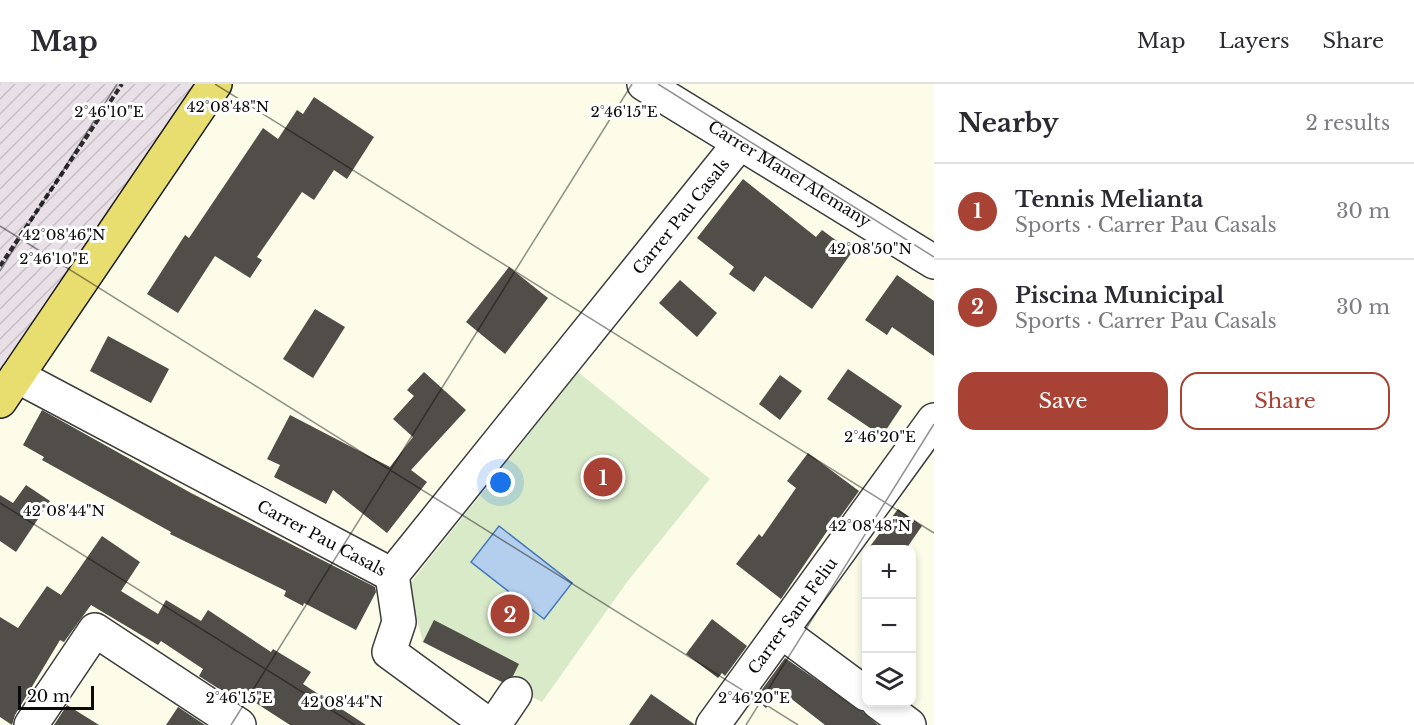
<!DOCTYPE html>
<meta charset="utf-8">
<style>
body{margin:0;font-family:"Libre Baskerville",serif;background:#f2f2f3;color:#2b2b33}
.controls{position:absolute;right:18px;bottom:18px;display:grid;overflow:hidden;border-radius:12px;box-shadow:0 3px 9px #0003}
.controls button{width:54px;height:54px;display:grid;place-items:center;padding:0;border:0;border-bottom:2px solid #e1e1e2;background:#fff;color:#2b2b33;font:30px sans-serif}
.scale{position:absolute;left:18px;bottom:15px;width:76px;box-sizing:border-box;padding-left:6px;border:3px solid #0a0a0a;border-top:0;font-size:16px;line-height:21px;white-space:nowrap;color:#0a0a0a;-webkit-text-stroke:4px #fff;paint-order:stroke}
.you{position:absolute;left:501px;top:399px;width:21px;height:21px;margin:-15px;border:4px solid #fff;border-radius:50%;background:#1a73e8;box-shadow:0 0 0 9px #1a73e833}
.badge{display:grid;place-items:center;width:39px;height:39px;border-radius:50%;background:#a74234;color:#fff;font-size:20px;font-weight:700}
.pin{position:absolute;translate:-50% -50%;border:3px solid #fff;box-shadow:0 2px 6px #0006}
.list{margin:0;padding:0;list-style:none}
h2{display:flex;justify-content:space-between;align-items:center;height:78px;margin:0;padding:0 24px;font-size:26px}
h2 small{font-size:20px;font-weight:400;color:#7c7c81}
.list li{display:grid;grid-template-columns:39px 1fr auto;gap:18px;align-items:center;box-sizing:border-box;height:96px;padding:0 24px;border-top:2px solid #e1e1e2}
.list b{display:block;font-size:22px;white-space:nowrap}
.list p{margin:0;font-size:20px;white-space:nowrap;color:#7c7c81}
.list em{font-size:20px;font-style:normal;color:#7c7c81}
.actions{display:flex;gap:12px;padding:18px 24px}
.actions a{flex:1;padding:14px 0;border:2px solid #a74234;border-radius:18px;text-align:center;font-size:21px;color:#a74234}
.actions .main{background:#a74234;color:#fff}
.icon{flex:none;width:33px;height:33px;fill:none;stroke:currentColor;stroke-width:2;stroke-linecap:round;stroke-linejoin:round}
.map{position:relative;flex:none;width:934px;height:641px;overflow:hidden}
header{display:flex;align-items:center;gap:36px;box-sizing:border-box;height:84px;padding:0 30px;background:#fff;border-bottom:2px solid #e1e1e2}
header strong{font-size:28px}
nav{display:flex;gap:33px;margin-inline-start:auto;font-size:21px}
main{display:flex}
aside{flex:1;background:#fff}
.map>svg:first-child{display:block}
</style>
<header>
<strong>Map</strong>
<nav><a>Map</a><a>Layers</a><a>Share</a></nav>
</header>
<main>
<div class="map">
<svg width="934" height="641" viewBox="0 0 934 641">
<defs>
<pattern id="industrial-furrows" width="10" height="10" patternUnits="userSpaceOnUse" patternTransform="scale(1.5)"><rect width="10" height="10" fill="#e8dfe7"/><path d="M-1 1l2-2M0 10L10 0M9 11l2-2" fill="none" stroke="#c6bec5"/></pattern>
</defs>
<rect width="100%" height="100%" fill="#fcfce9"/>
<!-- industrial -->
<polygon fill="url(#industrial-furrows)" points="0,0 215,0 0,317"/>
<!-- pitch -->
<polygon fill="#d9eac9" points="578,288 710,395 627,498 542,618 423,558 408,502"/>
<!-- water -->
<polygon fill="#b4cfed" stroke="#4578bb" stroke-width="1.5" points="499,442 572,499 544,535 471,478"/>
<!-- building -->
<g fill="#514d48">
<polygon points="314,13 374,53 347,95 334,86 314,116 302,108 257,173 262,176 250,194 215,172 178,229 147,210 185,151 189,154 263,44 278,55 297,26 303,30"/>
<polygon points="743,95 816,153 822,146 852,168 812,225 765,192 754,208 729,190 734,183 697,154"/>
<polygon points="509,183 548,214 505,270 466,238"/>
<polygon points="897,191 934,217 934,272 892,243 887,251 865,236"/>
<polygon points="680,196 717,229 697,253 659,219"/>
<polygon points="315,225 345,243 313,294 283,275"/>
<polygon points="108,252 169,285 151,319 90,287"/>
<polygon points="848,285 902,322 882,352 827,315"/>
<polygon points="424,288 466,326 411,386 427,398 387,449 333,406 326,420 274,393 280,381 267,375 290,331 390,383 413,353 393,335 414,312 407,306"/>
<polygon points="780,291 802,307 780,336 759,320"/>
<polygon points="42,326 191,409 375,503 376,508 356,546 304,519 303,522 284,512 286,507 170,450 171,448 42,376 44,373 23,361"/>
<polygon points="808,369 859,407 838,436 836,434 781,515 736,480 759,450 762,453 796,404 787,397"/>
<polygon points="26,401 50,417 16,468 0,457 0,411 13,419"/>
<polygon points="898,425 922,442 906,465 868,465"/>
<polygon points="102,452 140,478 121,507 158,530 166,516 201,537 208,526 271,568 273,565 311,588 303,600 366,641 290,641 234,605 230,612 199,592 203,585 161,557 158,561 91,521 64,558 60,556 15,631 12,641 0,633 0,533 18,544 47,502 61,511"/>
<polygon points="712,535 747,562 725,592 722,589 718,594 686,570"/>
<polygon points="434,536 519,580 513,592 502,598 423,558"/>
<polygon points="785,574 863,628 878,641 825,641 780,606 766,624 755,615"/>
<polygon points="651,610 694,640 695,641 629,641"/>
<polygon points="67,621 99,641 54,641"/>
<polygon points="178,623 205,641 166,641"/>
</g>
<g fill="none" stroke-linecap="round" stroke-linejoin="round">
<!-- minor casing -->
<g stroke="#3d3d3d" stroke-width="36">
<g id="minor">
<path id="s1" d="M 644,0 L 934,178"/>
<path id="s2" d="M 17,292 L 392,491 L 739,60"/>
<polyline points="392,491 399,538 389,568 489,641"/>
<polyline points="782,548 866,610"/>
<polyline points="878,618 909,641"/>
<polyline points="31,641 95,546 239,641"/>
<polyline points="494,641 515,610"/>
<path id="s3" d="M 713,641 L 934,336"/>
</g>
</g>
<!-- major casing -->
<g stroke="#1b1b1b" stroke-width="36">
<polyline id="major" points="0,317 215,0"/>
</g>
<!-- path -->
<polyline stroke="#2c2c2c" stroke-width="4" stroke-dasharray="6 3" stroke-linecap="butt" points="0,182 122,0"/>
<!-- minor -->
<use href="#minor" stroke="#fff" stroke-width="33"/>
<!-- major -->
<use href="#major" stroke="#e7de6f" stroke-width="33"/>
</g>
<!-- ticks -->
<path fill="none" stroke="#0a0a0a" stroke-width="1.5" stroke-opacity="0.45" d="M 215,0 L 934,449M 658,0 L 934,173M 0,142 L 798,641M 0,187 L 117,0M 0,419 L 355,641M 231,641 L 632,0M 746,641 L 934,340"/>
<g text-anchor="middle" stroke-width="6" stroke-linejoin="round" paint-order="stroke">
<!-- street labels -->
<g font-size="16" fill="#0a0a0a" stroke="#fff">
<text dy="6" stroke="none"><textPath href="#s1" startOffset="171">Carrer Manel Alemany</textPath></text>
<text dy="6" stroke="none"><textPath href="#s2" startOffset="885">Carrer Pau Casals</textPath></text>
<text dy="6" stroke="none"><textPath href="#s2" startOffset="345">Carrer Pau Casals</textPath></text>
<text dy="6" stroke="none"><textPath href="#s3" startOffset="135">Carrer Sant Feliu</textPath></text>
</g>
</g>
<g font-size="15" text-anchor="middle" fill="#0a0a0a" stroke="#fff" stroke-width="6" stroke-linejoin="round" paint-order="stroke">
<text x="228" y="28">42°08'48"N</text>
<text x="109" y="33">2°46'10"E</text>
<text x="624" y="33">2°46'15"E</text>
<text x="64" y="156">42°08'46"N</text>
<text x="870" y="170">42°08'50"N</text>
<text x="54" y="180">2°46'10"E</text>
<text x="880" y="358">2°46'20"E</text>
<text x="64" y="432">42°08'44"N</text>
<text x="870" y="447">42°08'48"N</text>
<text x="239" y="619">2°46'15"E</text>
<text x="754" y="619">2°46'20"E</text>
<text x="342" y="623">42°08'44"N</text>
</g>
</svg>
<div class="controls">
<button>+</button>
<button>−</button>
<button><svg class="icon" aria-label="layers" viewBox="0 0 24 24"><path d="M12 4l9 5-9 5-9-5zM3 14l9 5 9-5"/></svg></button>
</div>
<div class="scale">20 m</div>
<div class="you"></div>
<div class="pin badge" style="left:603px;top:393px">1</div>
<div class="pin badge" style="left:510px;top:530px">2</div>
</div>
<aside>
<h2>Nearby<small>2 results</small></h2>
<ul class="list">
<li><span class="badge">1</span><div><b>Tennis Melianta</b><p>Sports · Carrer Pau Casals</p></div><em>30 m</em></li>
<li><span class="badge">2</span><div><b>Piscina Municipal</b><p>Sports · Carrer Pau Casals</p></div><em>30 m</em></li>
</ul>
<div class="actions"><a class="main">Save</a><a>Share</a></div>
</aside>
</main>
